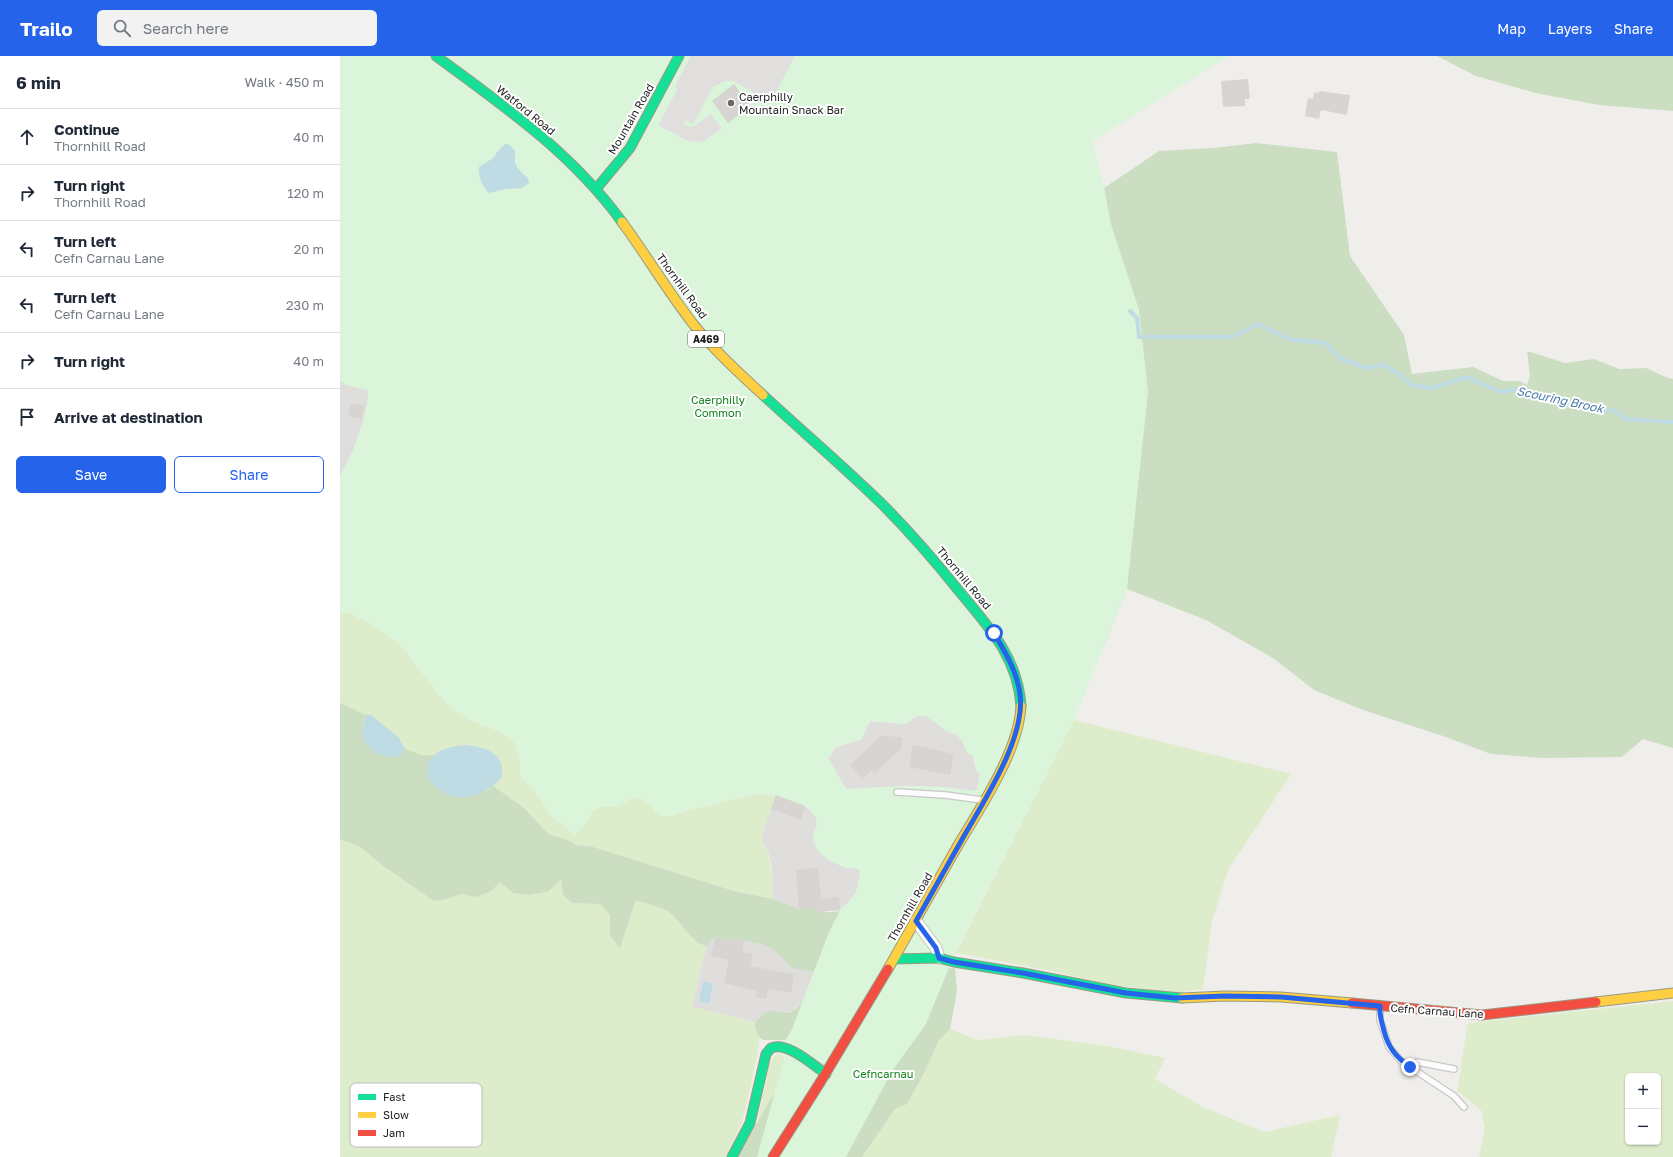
<!DOCTYPE html>
<meta charset="utf-8">
<style>
body{margin:0;font-family:"Golos Text",sans-serif;background:#f2f2f3;color:#1f2937}
.controls{position:absolute;right:12px;bottom:12px;display:grid;overflow:hidden;border-radius:6px;box-shadow:0 1px 3px #0004}
.controls button{width:36px;height:36px;display:grid;place-items:center;padding:0;border:0;border-bottom:1px solid #e0e1e3;background:#fff;color:#1f2937;font:20px sans-serif}
.stop{position:absolute;width:12px;height:12px;margin:-9px;border:3px solid #2563eb;border-radius:50%;background:#fff}
.stop.end{background:#2563eb;border-color:#fff;box-shadow:0 1px 4px #0008}
.list{margin:0;padding:0;list-style:none}
h2{display:flex;justify-content:space-between;align-items:center;height:52px;margin:0;padding:0 16px;font-size:17px}
h2 small{font-size:13px;font-weight:400;color:#747a83}
.list li{display:grid;grid-template-columns:26px 1fr auto;gap:12px;align-items:center;box-sizing:border-box;height:56px;padding:0 16px;border-top:1px solid #e0e1e3}
.list b{display:block;font-size:15px;white-space:nowrap}
.list p{margin:0;font-size:13px;white-space:nowrap;color:#747a83}
.list em{font-size:13px;font-style:normal;color:#747a83}
.actions{display:flex;gap:8px;padding:12px 16px}
.actions a{flex:1;padding:9px 0;border:1px solid #2563eb;border-radius:6px;text-align:center;font-size:14px;color:#2563eb}
.actions .main{background:#2563eb;color:#fff}
.icon{flex:none;width:22px;height:22px;fill:none;stroke:currentColor;stroke-width:2;stroke-linecap:round;stroke-linejoin:round}
.map{position:relative;flex:none;width:1333px;height:1101px;overflow:hidden}
header{display:flex;align-items:center;gap:24px;box-sizing:border-box;height:56px;padding:0 20px;background:#2563eb;color:#fff}
header strong{font-size:19px}
nav{display:flex;gap:22px;margin-inline-start:auto;font-size:14px}
.search{width:280px;height:36px;background:#f2f2f3;display:flex;align-items:center;gap:10px;box-sizing:border-box;padding:0 14px;border-radius:6px;color:#747a83;font-size:15px}
main{display:flex}
aside{flex:1;background:#fff}
.map>svg:first-child{display:block}
</style>
<header>
<strong>Trailo</strong>
<div class="search"><svg class="icon" aria-label="search" viewBox="0 0 24 24"><circle cx="10" cy="10" r="6"/><path d="M15 15l6 6"/></svg>Search here</div>
<nav><a>Map</a><a>Layers</a><a>Share</a></nav>
</header>
<main>
<aside>
<h2>6 min<small>Walk · 450 m</small></h2>
<ul class="list">
<li><svg class="icon" aria-label="ahead" viewBox="0 0 24 24"><path d="M12 20V5M6 11l6-6 6 6"/></svg><div><b>Continue</b><p>Thornhill Road</p></div><em>40 m</em></li>
<li><svg class="icon" aria-label="right" viewBox="0 0 24 24"><path d="M7 20v-9h11M14 6l5 5-5 5"/></svg><div><b>Turn right</b><p>Thornhill Road</p></div><em>120 m</em></li>
<li><svg class="icon" aria-label="left" viewBox="0 0 24 24"><path d="M17 20v-9H6M10 6l-5 5 5 5"/></svg><div><b>Turn left</b><p>Cefn Carnau Lane</p></div><em>20 m</em></li>
<li><svg class="icon" aria-label="left" viewBox="0 0 24 24"><path d="M17 20v-9H6M10 6l-5 5 5 5"/></svg><div><b>Turn left</b><p>Cefn Carnau Lane</p></div><em>230 m</em></li>
<li><svg class="icon" aria-label="right" viewBox="0 0 24 24"><path d="M7 20v-9h11M14 6l5 5-5 5"/></svg><div><b>Turn right</b></div><em>40 m</em></li>
<li><svg class="icon" aria-label="arrive" viewBox="0 0 24 24"><path d="M6 21V4h12l-3 4 3 4H6"/></svg><div><b>Arrive at destination</b></div></li>
</ul>
<div class="actions"><a class="main">Save</a><a>Share</a></div>
</aside>
<div class="map">
<svg width="1333" height="1101" viewBox="0 0 1333 1101">
<rect width="100%" height="100%" fill="#f0eeeb"/>
<!-- residential -->
<g fill="#dfdedc">
<polygon points="0,324 6,329 28,334 28,342 24,363 12,397 0,420"/>
<polygon points="577,660 586,660 607,675 617,679 623,686 627,696 634,701 634,708 640,718 637,733 635,735 601,731 565,730 506,733 488,702 492,698 494,692 522,683 530,665 566,668"/>
<polygon points="436,739 465,750 470,754 476,762 477,770 473,778 503,811 520,813 520,819 516,835 508,847 500,854 478,856 459,853 433,843 432,811 428,796 421,781"/>
<polygon points="375,881 391,885 392,882 415,886 430,891 442,900 452,912 493,912 453,955 443,957 430,955 419,960 416,966 352,951 366,890"/>
</g>
<!-- grass -->
<g fill="#ddeccb" fill-rule="evenodd">
<path d="M 0,557 L 9,557 L 37,571 L 62,591 L 96,635 L 114,655 L 132,665 L 158,675 L 175,687 L 180,705 L 180,720 L 199,740 L 210,758 L 247,767 L 252,755 L 261,751 L 277,751 L 290,743 L 299,742 L 332,760 L 351,753 L 372,749 L 413,738 L 436,739 L 421,781 C 432,803 432,819 433,843 L 394,835 L 253,791 L 235,789 L 232,847 L 260,848 L 270,859 L 270,880 L 280,892 L 296,844 C 306,848 320,850 329,856 C 342,866 350,885 366,890 L 352,951 L 416,966 L 416,975 L 420,982 L 412,1024 L 402,1067 L 386,1101 L 0,1101 Z"/>
<polygon points="734,664 951,718 888,814 872,865 863,933 831,937 763,927 707,914 616,897 614,900 588,860 616,897"/>
<path d="M 1333,945 L 1333,1101 L 1139,1101 L 1145,1073 L 1141,1054 L 1117,1035 L 1128,967 ZM 1288,1020 L 1318,1020 L 1318,1086 L 1288,1086 Z"/>
<polygon points="610,973 638,984 684,979 768,990 825,1002 815,1023 863,1051 925,1076 1000,1059 991,1101 522,1101 555,1053 567,1048 584,1017 599,983"/>
<polygon points="439,997 460,1011 428,1050 417,1067 429,1010 434,1000"/>
</g>
<!-- forest -->
<g fill="#cbdec1">
<polygon points="1097,0 1333,0 1333,55 1259,49 1196,37 1136,20"/>
<polygon points="916,87 997,96 1010,200 1064,279 1072,318 1133,311 1163,325 1179,325 1187,329 1190,320 1187,295 1225,307 1254,303 1279,313 1306,312 1328,322 1333,323 1333,692 1303,683 1282,701 1202,702 1151,698 1103,680 1023,654 974,634 933,602 866,564 787,533 763,593 770,165 764,132 819,95 874,92"/>
<path d="M 0,647 L 26,659 L 22,669 L 62,698 L 65,693 L 82,699 L 94,699 L 88,710 L 147,735 L 153,730 L 184,752 L 208,778 L 230,785 L 235,789 L 253,791 L 394,835 L 433,843 L 459,853 L 478,851 L 478,856 C 485,856 495,857 501,854 C 511,848 516,834 519,824 L 483,984 L 423,984 C 420,982 417,979 416,974 C 413,965 421,956 431,955 C 438,954 445,959 453,955 C 461,951 478,921 484,912 L 474,916 L 451,912 C 431,885 422,889 392,882 L 391,885 L 375,881 L 366,890 C 350,886 342,866 329,856 C 320,850 306,848 296,844 L 280,892 L 270,880 L 270,859 L 260,848 L 232,847 L 223,839 L 221,823 L 209,835 L 190,839 L 173,837 L 160,826 L 151,835 L 136,841 L 121,838 L 107,843 L 94,845 L 42,809 L 19,790 L 0,783 Z"/>
<polygon points="615,912 617,935 610,973 599,984 584,1017 567,1048 555,1053 522,1101 447,1101 564,914"/>
<polygon points="448,1014 421,1101 392,1101 417,1067"/>
</g>
<!-- park -->
<path fill="#daf5da" fill-rule="evenodd" d="M 0,0 L 889,0 L 753,85 L 764,132 L 770,165 L 799,254 L 808,336 L 787,533 L 734,664 L 615,897 L 586,968 L 552,1015 L 506,1101 L 417,1101 L 447,992 L 445,985 L 452,973 L 489,876 L 500,854 L 508,847 L 516,835 L 520,819 L 519,813 L 503,811 L 489,804 L 478,795 L 473,785 L 473,778 L 477,770 L 476,762 L 470,754 L 465,750 L 436,739 L 413,738 L 372,749 L 351,753 L 332,760 L 323,760 L 315,756 L 310,747 L 299,742 L 290,743 L 277,751 L 261,751 L 252,755 L 247,767 L 234,779 L 210,758 L 199,740 L 180,720 L 180,705 L 175,687 L 158,675 L 132,665 L 114,655 L 96,635 L 62,591 L 37,571 L 9,557 L 0,557 L 0,420 L 12,397 L 24,363 L 28,342 L 28,334 L 6,329 L 0,324 ZM 577,660 L 586,660 L 607,675 L 617,679 L 623,686 L 627,696 L 634,701 L 636,714 L 640,718 L 637,733 L 635,735 L 601,731 L 565,730 L 506,733 L 488,702 L 492,698 L 494,692 L 522,683 L 530,665 L 566,668 Z"/>
<!-- parking -->
<polygon fill="#e0dfde" points="351,0 455,0 434,40 426,48 411,35 393,25 385,25 373,31 353,68 344,64 345,69 353,71 371,58 382,72 363,86 348,85 318,69 337,34 335,30"/>
<!-- water -->
<g fill="#bfdbe3">
<path d="M 165,88 L 170,89 L 175,95 C 176,101 173,105 177,111 C 181,118 188,119 189,127 L 182,132 L 166,133 L 149,137 C 142,131 138,119 139,111 L 153,102 L 157,96 Z"/>
<path d="M 26,659 L 31,659 L 59,682 L 65,693 C 63,696 61,700 56,701 C 43,702 26,694 23,681 C 21,673 24,666 26,659 Z"/>
<path d="M 126,689 C 147,692 164,696 162,721 C 147,739 119,750 98,733 C 94,729 89,726 88,721 C 82,697 108,690 126,689 Z"/>
<polygon points="363,925 373,928 369,948 359,945"/>
</g>
<g fill="none" stroke-linecap="round" stroke-linejoin="round">
<!-- stream -->
<polyline stroke="#bfdbe3" stroke-width="4" points="790,255 797,262 799,281 892,281 918,268 949,283 985,287 1001,303 1018,309 1026,312 1043,309 1059,318 1072,329 1092,332 1126,321 1161,336 1178,333 1199,341 1216,341 1262,355 1274,354 1286,363 1333,366"/>
</g>
<!-- building -->
<g fill="#d7d4d2">
<polygon points="908,23 910,43 905,43 905,50 883,51 881,25"/>
<polygon points="394,28 410,50 388,67 372,45"/>
<polygon points="979,35 1010,39 1007,59 981,54 979,63 965,60 968,42 973,43 974,36 979,37"/>
<polygon points="11,347 24,350 22,363 8,360"/>
<polygon points="541,680 562,681 562,691 535,717 532,714 523,722 510,709"/>
<polygon points="573,689 614,698 610,719 569,711"/>
<polygon points="436,739 465,750 461,764 431,753"/>
<polygon points="478,812 481,843 499,841 500,854 478,856 478,851 459,853 456,814"/>
<polygon points="375,881 391,885 392,882 404,885 402,896 413,898 410,910 454,918 451,937 428,933 426,943 416,941 417,935 384,927 389,904 371,900"/>
</g>
<g fill="none" stroke-linecap="round" stroke-linejoin="round">
<!-- lane casing -->
<g stroke="#c9c8c7" stroke-width="8">
<g id="lane">
<polyline points="557,736 605,739 642,744"/>
<polyline points="1040,951 1040,964 1049,991 1061,1005 1114,1040 1124,1051"/>
<polyline points="1070,1011 1077,1006 1114,1013"/>
</g>
</g>
<!-- street casing -->
<g stroke="#c9c8c7" stroke-width="13">
<polyline id="street" points="576,865 596,892 599,902"/>
</g>
<!-- fast casing -->
<g stroke="#999a82" stroke-width="11">
<g id="fast">
<path d="M 96,0 C 164,50 232,97 282,166"/>
<polyline points="256,133 290,92 339,0"/>
<path d="M 423,339 C 462,375 503,410 541,447 C 569,475 595,505 619,535 C 649,571 678,602 681,650"/>
<polyline points="554,903 599,902 614,906 683,917 786,937 842,942"/>
<path d="M 392,1101 L 410,1067 L 426,998 L 431,992 C 447,985 473,1009 486,1018"/>
</g>
</g>
<!-- slow casing -->
<g stroke="#999a82" stroke-width="11">
<g id="slow">
<path d="M 282,166 C 307,200 328,236 354,269 C 374,294 399,317 423,339"/>
<path d="M 548,913 C 571,873 594,832 617,791 C 640,752 679,695 681,650"/>
<polyline points="842,942 885,940 941,941 1012,947"/>
<polyline points="1256,946 1333,937"/>
</g>
</g>
<!-- jam casing -->
<g stroke="#999a82" stroke-width="11">
<g id="jam">
<polyline points="1012,947 1142,959 1256,946"/>
<polyline points="433,1101 481,1025 548,913"/>
</g>
</g>
<!-- lane -->
<use href="#lane" stroke="#fdfcfc" stroke-width="5.5"/>
<!-- street -->
<use href="#street" stroke="#fdfcfc" stroke-width="11"/>
<!-- fast -->
<use href="#fast" stroke="#16e098" stroke-width="9"/>
<!-- slow -->
<use href="#slow" stroke="#ffcf43" stroke-width="9"/>
<!-- jam -->
<use href="#jam" stroke="#f24e42" stroke-width="9"/>
</g>
<g fill="none" stroke-linecap="round" stroke-linejoin="round">
<!-- route -->
<path stroke="#2563eb" stroke-width="5" d="M 654,577 C 665,596 677,615 680,638 C 686,681 645,743 624,780 C 608,808 592,837 576,865 L 596,892 L 599,902 L 614,906 L 683,917 L 786,937 L 835,942 L 885,940 L 941,941 L 1040,950 C 1039,960 1042,966 1044,975 C 1048,991 1056,1001 1070,1011"/>
</g>
<!-- markers -->
<circle fill="#6a6968" stroke="#fff" stroke-width="1.5" cx="391" cy="47" r="4"/>
<g text-anchor="middle" stroke-width="4" stroke-linejoin="round" paint-order="stroke">
<!-- shield labels -->
<rect fill="#fff" stroke="#646464" stroke-width="1" x="348" y="275" width="36" height="16" rx="3"/>
<g font-size="10" font-weight="bold" fill="#222">
<text x="366" y="287">A469</text>
</g>
<!-- poi labels -->
<g font-size="11" fill="#222" stroke="#fff" text-anchor="start">
<text x="399" y="45">Caerphilly<tspan x="399" dy="13">Mountain Snack Bar</tspan></text>
</g>
<!-- street labels -->
<g font-size="11" fill="#222" stroke="#fff">
<text transform="translate(186 54) rotate(39)" y="4">Watford Road</text>
<text transform="translate(291 63) rotate(-60)" y="4">Mountain Road</text>
<text transform="translate(342 230) rotate(54)" y="4">Thornhill Road</text>
<text transform="translate(624 522) rotate(50)" y="4">Thornhill Road</text>
<text transform="translate(570 851) rotate(-60)" y="4">Thornhill Road</text>
<text transform="translate(1097 955) rotate(4)" y="4">Cefn Carnau Lane</text>
</g>
<!-- park labels -->
<g font-size="11" fill="#0c8416" stroke="#fff">
<text x="378" y="348">Caerphilly<tspan x="378" dy="13">Common</tspan></text>
<text x="543" y="1022">Cefncarnau</text>
</g>
<!-- water labels -->
<g font-size="12" font-style="italic" fill="#4a7aab" stroke="#fff">
<text transform="translate(1220 344) rotate(12)" y="4">Scouring Brook</text>
</g>
</g>
<!-- legend -->
<rect x="10" y="1027" width="132" height="64" rx="6" fill="#fff" stroke="#bdbdbd" stroke-width="1"/>
<rect x="18" y="1038" width="18" height="6" fill="#16e098"/>
<rect x="18" y="1056" width="18" height="6" fill="#ffcf43"/>
<rect x="18" y="1074" width="18" height="6" fill="#f24e42"/>
<g font-size="11" fill="#222">
<text x="43" y="1045">Fast</text>
<text x="43" y="1063">Slow</text>
<text x="43" y="1081">Jam</text>
</g>
</svg>
<div class="controls">
<button>+</button>
<button>−</button>
</div>
<div class="stop" style="left:654px;top:577px"></div>
<div class="stop end" style="left:1070px;top:1011px"></div>
</div>
</main>
